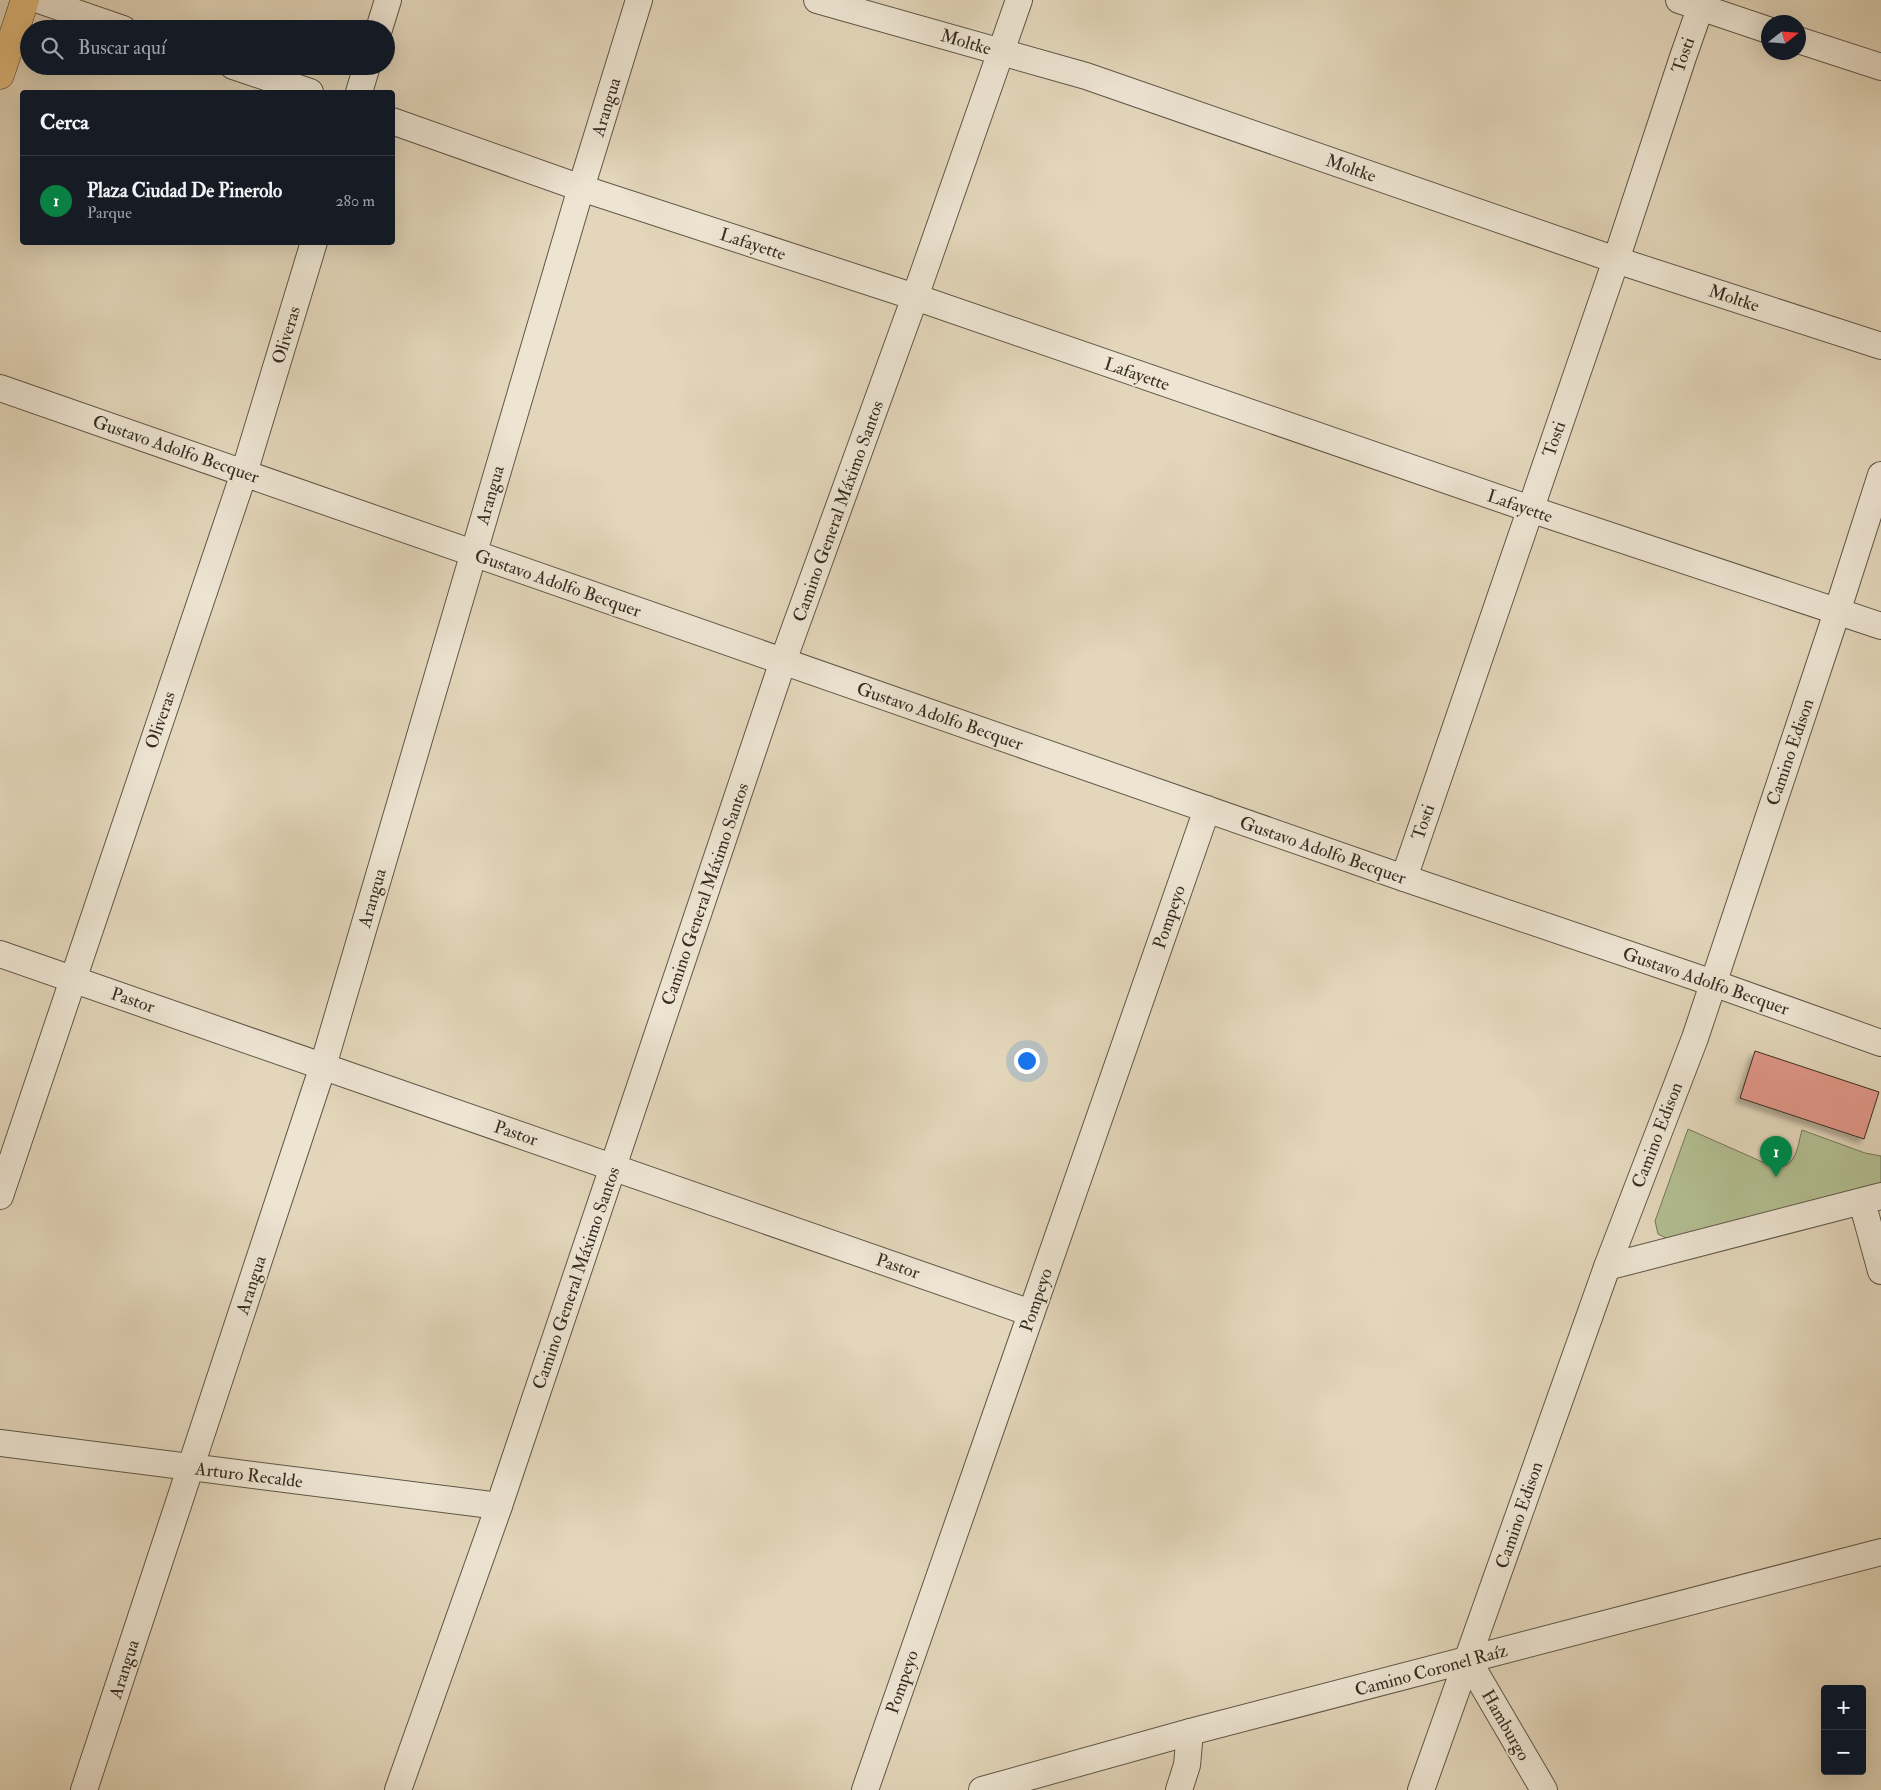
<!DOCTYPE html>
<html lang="es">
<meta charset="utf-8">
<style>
body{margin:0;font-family:"IM FELL Double Pica",serif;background:#20242c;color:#f1f3f6}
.controls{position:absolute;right:15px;bottom:15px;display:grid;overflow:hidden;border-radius:5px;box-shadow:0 5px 20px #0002}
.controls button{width:45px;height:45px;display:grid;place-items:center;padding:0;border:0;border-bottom:1px solid #363941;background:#171b24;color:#f1f3f6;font:25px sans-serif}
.compass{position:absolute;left:1761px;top:15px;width:45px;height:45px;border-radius:50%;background:#171b24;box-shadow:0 5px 20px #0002;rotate:73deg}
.you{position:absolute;left:1026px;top:1060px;width:18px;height:18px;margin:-12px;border:4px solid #fff;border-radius:50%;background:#1a73e8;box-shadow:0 0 0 8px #1a73e833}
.badge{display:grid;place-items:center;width:32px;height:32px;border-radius:50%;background:#0b8043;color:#fff;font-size:16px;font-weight:700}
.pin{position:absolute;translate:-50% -41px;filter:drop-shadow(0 1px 2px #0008)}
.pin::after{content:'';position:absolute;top:26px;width:18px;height:15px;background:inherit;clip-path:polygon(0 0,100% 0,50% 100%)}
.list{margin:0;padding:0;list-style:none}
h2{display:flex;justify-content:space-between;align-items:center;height:65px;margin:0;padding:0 20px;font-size:21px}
h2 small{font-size:16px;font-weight:400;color:#9ea1a6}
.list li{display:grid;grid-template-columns:32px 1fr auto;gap:15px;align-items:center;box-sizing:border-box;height:90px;padding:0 20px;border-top:1px solid #363941}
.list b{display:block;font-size:19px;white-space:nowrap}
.list p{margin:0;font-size:16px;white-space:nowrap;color:#9ea1a6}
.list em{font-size:16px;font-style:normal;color:#9ea1a6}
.icon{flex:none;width:28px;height:28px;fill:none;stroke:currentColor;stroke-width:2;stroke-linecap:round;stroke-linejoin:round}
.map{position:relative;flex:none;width:1881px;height:1790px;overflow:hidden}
.search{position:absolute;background:#171b24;box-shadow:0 5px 20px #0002;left:20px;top:20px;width:375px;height:55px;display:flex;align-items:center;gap:12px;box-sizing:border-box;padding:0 18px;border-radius:28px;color:#9ea1a6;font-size:19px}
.panel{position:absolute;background:#171b24;box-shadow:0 5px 20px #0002;left:20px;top:90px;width:375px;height:155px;border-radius:5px}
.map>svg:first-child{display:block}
</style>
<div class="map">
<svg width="1881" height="1790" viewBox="0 0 1881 1790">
<defs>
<filter id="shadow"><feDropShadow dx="-4.5" dy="4.5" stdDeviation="2.5" flood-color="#0004"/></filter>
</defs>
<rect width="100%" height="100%" fill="#e3d6ba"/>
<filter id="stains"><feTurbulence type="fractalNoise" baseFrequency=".004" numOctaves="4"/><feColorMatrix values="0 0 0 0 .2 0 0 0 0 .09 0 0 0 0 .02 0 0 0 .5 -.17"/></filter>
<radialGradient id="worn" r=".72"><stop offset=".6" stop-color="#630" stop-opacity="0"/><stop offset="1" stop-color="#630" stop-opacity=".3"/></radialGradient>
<!-- green -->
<path fill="#b2be91" stroke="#74765a" d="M 1688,1129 L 1776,1168 C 1797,1166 1797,1148 1802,1130 L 1865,1153 L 1881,1156 L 1881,1185 L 1668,1239 L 1658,1234 L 1655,1221 Z"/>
<!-- building -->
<polygon fill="#e19688" stroke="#352d22" filter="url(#shadow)" points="1755,1051 1879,1092 1864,1139 1740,1098"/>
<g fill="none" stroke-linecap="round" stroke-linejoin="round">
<!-- minor casing -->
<g stroke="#605748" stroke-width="28">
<g id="minor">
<polyline points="39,0 123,29"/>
<polyline points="817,0 1086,76 1616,260 1881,346"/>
<polyline points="1679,0 1768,30"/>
<polyline points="379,29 388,0"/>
<polyline points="1798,40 1881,67"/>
<polyline points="233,66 310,92"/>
<polyline points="359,92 367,66"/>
<polyline points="392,121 581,188 915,297 1530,509 1881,626"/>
<polyline points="0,388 1404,878 1713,983 1881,1043"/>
<polyline points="1404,878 1616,260 1683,57 1703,0"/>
<polyline points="0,954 1031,1313"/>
<polyline points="0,1196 244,473 314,242"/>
<polyline points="1862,1202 1881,1271"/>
<polyline points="1607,1267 1881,1196"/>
<polyline points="0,1443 499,1506"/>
<polyline points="1468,1660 1544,1790"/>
<polyline points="84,1790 323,1066 581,188 639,0"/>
<polyline points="398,1790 499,1506 783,661 915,297 1019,0"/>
<polyline points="865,1790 1207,809"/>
<polyline points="982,1790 1190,1732 1881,1552"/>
<polyline points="1179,1790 1187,1765 1190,1732"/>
<polyline points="1421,1790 1607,1267 1695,1038 1837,612 1881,475"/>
</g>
</g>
<!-- major casing -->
<g stroke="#352d22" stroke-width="29">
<polyline id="major" points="0,75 25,0"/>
</g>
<!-- minor -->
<use href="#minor" stroke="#ede4d2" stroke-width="26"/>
<!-- major -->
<use href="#major" stroke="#e2bb7d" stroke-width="28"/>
</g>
<g text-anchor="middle" stroke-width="4" stroke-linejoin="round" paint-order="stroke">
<!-- street labels -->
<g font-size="18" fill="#352d22" stroke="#ede4d2">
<text transform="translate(966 42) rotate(16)" y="6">Moltke</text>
<text transform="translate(1683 55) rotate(-71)" y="6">Tosti</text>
<text transform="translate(606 107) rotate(-73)" y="6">Arangua</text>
<text transform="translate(1351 168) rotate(19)" y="6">Moltke</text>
<text transform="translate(753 244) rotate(18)" y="6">Lafayette</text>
<text transform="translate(1734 298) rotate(18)" y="6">Moltke</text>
<text transform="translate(286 335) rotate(-73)" y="6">Oliveras</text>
<text transform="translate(1137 374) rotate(19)" y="6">Lafayette</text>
<text transform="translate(1554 439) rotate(-71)" y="6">Tosti</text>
<text transform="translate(176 449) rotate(19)" y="6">Gustavo Adolfo Becquer</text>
<text transform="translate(490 495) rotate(-74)" y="6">Arangua</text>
<text transform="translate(1520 506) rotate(19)" y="6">Lafayette</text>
<text transform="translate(838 511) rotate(-70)" y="6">Camino General Máximo Santos</text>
<text transform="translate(558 583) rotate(19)" y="6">Gustavo Adolfo Becquer</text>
<text transform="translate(940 716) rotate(19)" y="6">Gustavo Adolfo Becquer</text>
<text transform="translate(160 720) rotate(-71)" y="6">Oliveras</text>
<text transform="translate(1790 752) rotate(-71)" y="6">Camino Edison</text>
<text transform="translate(1423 822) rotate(-71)" y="6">Tosti</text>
<text transform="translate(1323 850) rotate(19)" y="6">Gustavo Adolfo Becquer</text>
<text transform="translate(705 894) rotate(-71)" y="6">Camino General Máximo Santos</text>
<text transform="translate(372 898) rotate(-74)" y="6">Arangua</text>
<text transform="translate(1169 917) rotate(-71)" y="6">Pompeyo</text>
<text transform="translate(1706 981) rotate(19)" y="6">Gustavo Adolfo Becquer</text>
<text transform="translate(133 1000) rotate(19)" y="6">Pastor</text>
<text transform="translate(516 1133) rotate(19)" y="6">Pastor</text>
<text transform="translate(1657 1135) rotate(-69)" y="6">Camino Edison</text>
<text transform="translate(898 1266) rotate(19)" y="6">Pastor</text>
<text transform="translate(576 1278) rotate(-71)" y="6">Camino General Máximo Santos</text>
<text transform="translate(251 1285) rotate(-72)" y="6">Arangua</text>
<text transform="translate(1036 1300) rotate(-71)" y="6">Pompeyo</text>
<text transform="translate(249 1475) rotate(7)" y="6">Arturo Recalde</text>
<text transform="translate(1519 1515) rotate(-71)" y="6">Camino Edison</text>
<text transform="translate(124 1669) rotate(-72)" y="6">Arangua</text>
<text transform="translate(1431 1670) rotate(-15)" y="6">Camino Coronel Raíz</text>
<text transform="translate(902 1682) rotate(-71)" y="6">Pompeyo</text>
<text transform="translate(1506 1725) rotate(60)" y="6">Hamburgo</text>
</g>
</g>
<rect width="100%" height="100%" filter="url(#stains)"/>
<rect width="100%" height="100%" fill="url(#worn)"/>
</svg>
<div class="controls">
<button>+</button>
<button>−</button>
</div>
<svg class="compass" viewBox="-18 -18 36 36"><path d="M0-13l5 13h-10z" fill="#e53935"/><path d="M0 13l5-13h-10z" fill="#9ea1a6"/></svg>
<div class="you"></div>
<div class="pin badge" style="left:1776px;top:1177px">1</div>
<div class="search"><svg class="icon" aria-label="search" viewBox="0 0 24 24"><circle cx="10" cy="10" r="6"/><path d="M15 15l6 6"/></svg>Buscar aquí</div>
<section class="panel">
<h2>Cerca<small></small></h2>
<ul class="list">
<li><span class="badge">1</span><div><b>Plaza Ciudad De Pinerolo</b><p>Parque</p></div><em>280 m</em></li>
</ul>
</section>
</div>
